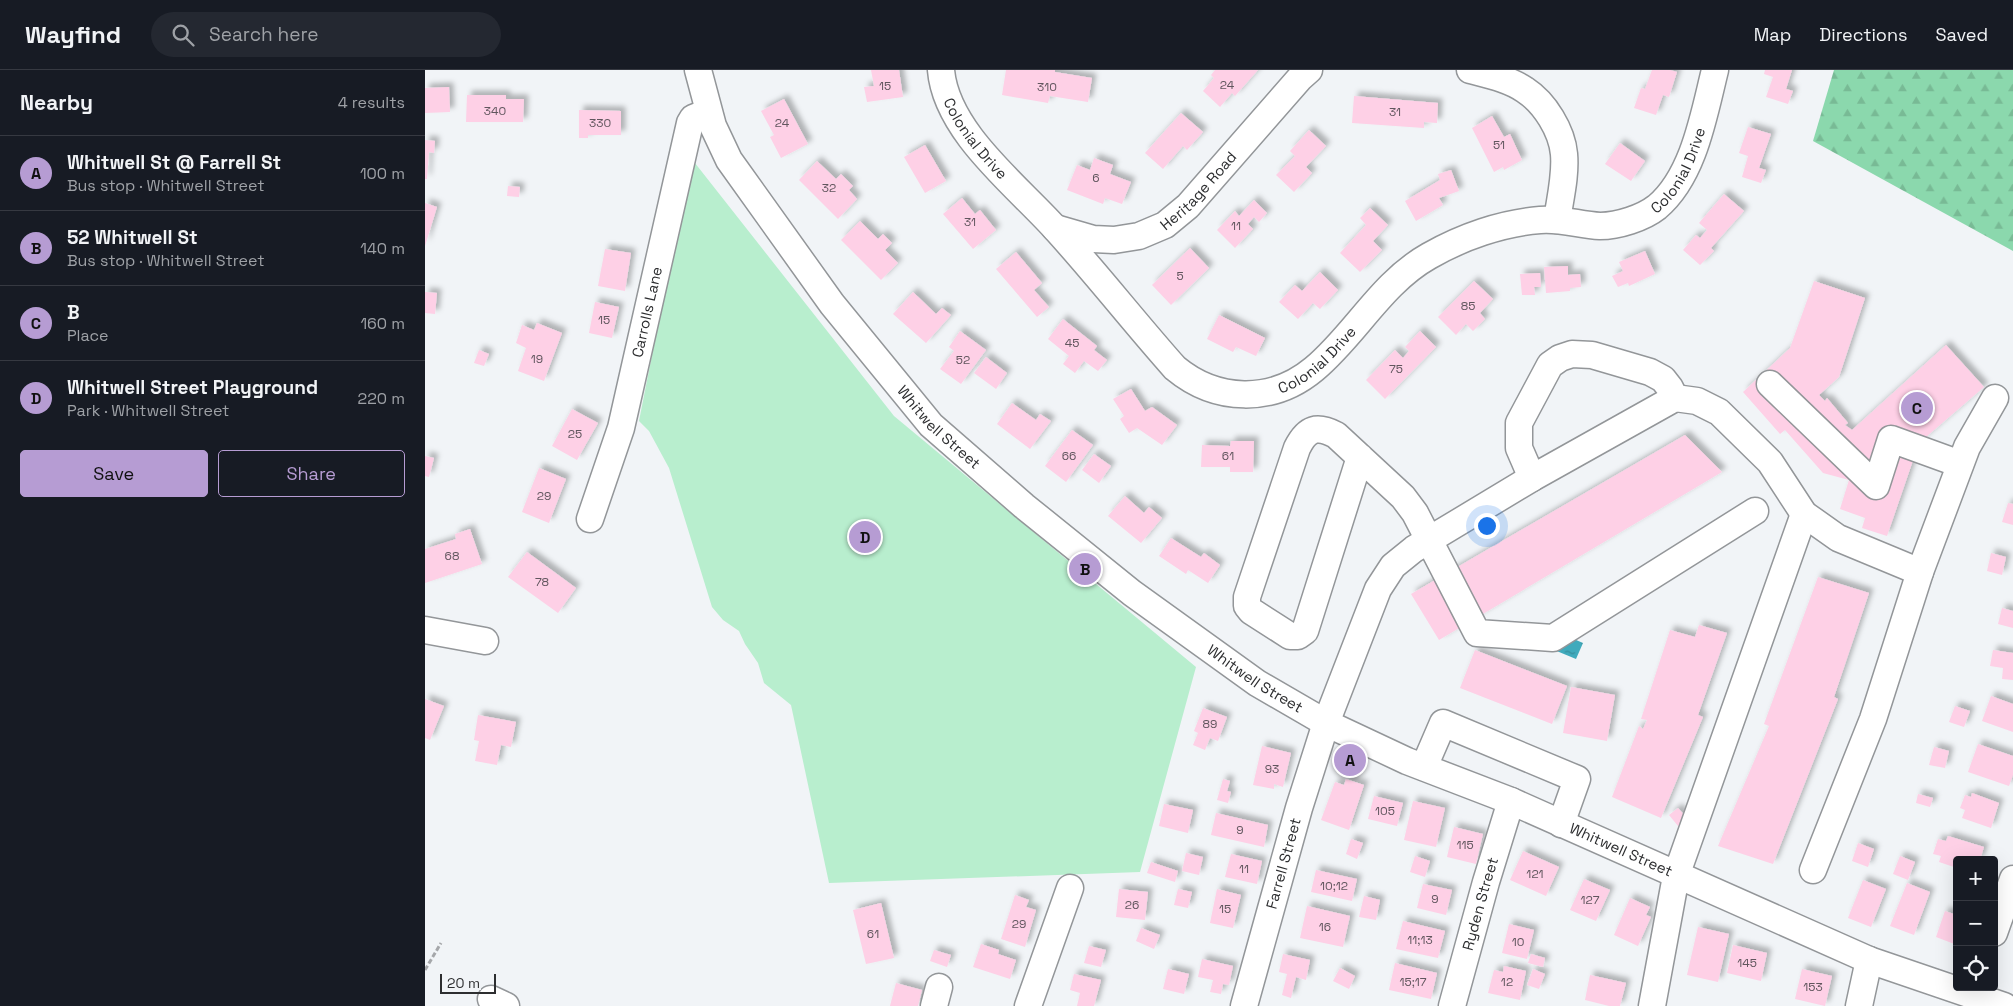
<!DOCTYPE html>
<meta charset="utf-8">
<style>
body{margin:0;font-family:"Space Grotesk",sans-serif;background:#242831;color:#f1f3f6}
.controls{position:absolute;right:15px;bottom:15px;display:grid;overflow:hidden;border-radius:5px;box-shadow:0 5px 20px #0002}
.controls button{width:45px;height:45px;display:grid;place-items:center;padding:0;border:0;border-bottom:1px solid #363941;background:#171b24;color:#f1f3f6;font:25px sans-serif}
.scale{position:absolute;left:15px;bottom:12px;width:56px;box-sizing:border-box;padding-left:5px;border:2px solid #2d2e30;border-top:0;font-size:14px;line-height:18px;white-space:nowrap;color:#2d2e30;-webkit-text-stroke:4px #f1f4f7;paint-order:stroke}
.you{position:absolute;left:1061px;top:455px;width:18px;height:18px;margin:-12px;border:4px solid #fff;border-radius:50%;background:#1a73e8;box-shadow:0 0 0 8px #1a73e833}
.badge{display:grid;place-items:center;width:32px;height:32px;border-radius:50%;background:#b69cd3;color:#111;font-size:16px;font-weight:700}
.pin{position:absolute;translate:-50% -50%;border:2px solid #fff;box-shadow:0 1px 5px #0006}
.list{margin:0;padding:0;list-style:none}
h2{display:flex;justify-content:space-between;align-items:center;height:65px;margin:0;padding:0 20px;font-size:21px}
h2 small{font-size:16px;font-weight:400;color:#9ea1a6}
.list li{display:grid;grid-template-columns:32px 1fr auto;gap:15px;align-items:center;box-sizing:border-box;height:75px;padding:0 20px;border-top:1px solid #363941}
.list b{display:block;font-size:19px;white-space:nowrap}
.list p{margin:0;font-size:16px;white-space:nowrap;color:#9ea1a6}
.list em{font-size:16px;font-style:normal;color:#9ea1a6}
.actions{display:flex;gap:10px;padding:15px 20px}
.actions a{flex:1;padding:11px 0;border:1px solid #b69cd3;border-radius:5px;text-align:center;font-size:18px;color:#b69cd3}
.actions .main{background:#b69cd3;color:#111}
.icon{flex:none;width:28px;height:28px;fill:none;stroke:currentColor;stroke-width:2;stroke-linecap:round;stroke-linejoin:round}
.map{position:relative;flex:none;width:1588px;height:936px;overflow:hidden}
header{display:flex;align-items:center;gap:30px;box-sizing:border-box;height:70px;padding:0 25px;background:#171b24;border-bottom:1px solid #363941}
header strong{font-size:24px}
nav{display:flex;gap:28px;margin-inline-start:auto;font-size:18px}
.search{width:350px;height:45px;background:#242831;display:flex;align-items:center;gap:12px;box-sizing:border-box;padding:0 18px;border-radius:28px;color:#9ea1a6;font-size:19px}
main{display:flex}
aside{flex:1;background:#171b24}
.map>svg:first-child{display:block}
</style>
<header>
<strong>Wayfind</strong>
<div class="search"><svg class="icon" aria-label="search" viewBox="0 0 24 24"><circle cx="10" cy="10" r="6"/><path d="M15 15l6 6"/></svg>Search here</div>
<nav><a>Map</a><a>Directions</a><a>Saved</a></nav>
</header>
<main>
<aside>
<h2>Nearby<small>4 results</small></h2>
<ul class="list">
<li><span class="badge">A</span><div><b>Whitwell St @ Farrell St</b><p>Bus stop · Whitwell Street</p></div><em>100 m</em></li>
<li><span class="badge">B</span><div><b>52 Whitwell St</b><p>Bus stop · Whitwell Street</p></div><em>140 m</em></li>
<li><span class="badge">C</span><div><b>B</b><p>Place</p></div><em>160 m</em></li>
<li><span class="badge">D</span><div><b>Whitwell Street Playground</b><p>Park · Whitwell Street</p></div><em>220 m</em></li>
</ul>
<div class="actions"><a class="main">Save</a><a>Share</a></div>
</aside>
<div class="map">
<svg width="1588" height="936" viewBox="0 0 1588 936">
<defs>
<pattern id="forest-firs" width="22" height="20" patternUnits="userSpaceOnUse" patternTransform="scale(1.25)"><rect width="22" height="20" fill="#8bd8ad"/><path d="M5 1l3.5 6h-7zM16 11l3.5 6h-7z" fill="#78ba95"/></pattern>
<pattern id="water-ripples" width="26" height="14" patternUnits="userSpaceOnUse" patternTransform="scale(1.25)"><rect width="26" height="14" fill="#40aabc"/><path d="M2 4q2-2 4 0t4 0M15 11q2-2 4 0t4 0" fill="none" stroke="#368b99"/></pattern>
<filter id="shadow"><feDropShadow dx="4.5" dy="-4.5" stdDeviation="2.5" flood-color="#0004"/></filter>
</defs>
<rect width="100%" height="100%" fill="#f1f4f7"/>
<!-- forest -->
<polygon fill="url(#forest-firs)" points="1409,0 1588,0 1588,181 1388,71"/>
<!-- park -->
<polygon fill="#b8eece" points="266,88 469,346 771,597 715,802 404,813 366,635 339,613 333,593 320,574 314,561 298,550 287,537 244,398 224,361 214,351"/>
<!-- water -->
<polygon fill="url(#water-ripples)" points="1112,553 1158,573 1151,589 1105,570"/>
<!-- building -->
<g fill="#fed0e6" filter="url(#shadow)">
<polygon points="446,0 474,0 478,27 442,32 439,17 449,16"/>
<polygon points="581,0 630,0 630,2 667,8 663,32 625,26 623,33 577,25"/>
<polygon points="790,0 833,0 810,26 807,23 795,37 778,21 789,8 786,5"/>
<polygon points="1227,0 1245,0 1252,2 1244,27 1238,25 1231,45 1209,38 1216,18 1220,19"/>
<polygon points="1340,0 1367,0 1361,19 1368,21 1363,34 1341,27 1348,7 1339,4"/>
<polygon points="24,17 25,42 0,43 0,18"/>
<polygon points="42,25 81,25 81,29 99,29 98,52 41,52"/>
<polygon points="929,26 1013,33 1012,53 999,52 999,58 927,53"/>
<polygon points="359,29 383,74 356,88 345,67 349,65 336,41"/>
<polygon points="154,40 196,41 196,65 163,65 163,68 154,68"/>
<polygon points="756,43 778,62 762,80 758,76 738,99 720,83"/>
<polygon points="1067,46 1079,67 1085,64 1097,90 1079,100 1078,97 1069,102 1047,58"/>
<polygon points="1323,57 1346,64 1334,98 1341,100 1336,113 1317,107 1323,86 1314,83"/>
<polygon points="884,60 901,76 881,97 887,103 869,122 851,105 870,86 865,81"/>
<polygon points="0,70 10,71 9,83 4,82 2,109 0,109"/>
<polygon points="1195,73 1220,91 1206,111 1180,94"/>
<polygon points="500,75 521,111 500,123 479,87"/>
<polygon points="669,88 688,95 685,104 706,112 697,134 680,128 678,134 642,120 652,95 665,100"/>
<polygon points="392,91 411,109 416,104 428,116 424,120 432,129 413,149 374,110"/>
<polygon points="1026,100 1034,121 1014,128 1018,135 991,151 980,131 1015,110 1013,104"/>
<polygon points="83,116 95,117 94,127 82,126"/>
<polygon points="1299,124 1319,141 1286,178 1289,181 1275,195 1258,180 1271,165 1275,168 1282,160 1274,153"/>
<polygon points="537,128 550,144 555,140 571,160 548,179 518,144"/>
<polygon points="829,130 842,143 834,152 829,147 823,154 828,159 810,178 792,160 810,141 814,146"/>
<polygon points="0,133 12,137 0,176"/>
<polygon points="945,138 963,155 948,171 957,180 935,202 915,183 941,155 935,148"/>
<polygon points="435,151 453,169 458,164 467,173 460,180 473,193 456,210 416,170"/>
<polygon points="765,178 784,198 746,235 727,215"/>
<polygon points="180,179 206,183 200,221 173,216"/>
<polygon points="1220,181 1230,204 1204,216 1203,213 1193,217 1187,206 1198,201 1194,192"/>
<polygon points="591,182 617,213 609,220 624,237 612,247 571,199"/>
<polygon points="1143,196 1143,205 1155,204 1156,217 1145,218 1145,221 1121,223 1119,197"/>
<polygon points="895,202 913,220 895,239 888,233 873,249 854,232 870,215 877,221"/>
<polygon points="1115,203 1116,217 1109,217 1110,225 1097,225 1095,204"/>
<polygon points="1049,211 1068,229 1055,243 1060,249 1048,261 1041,254 1031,265 1013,247"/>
<polygon points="1389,211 1440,228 1414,307 1394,325 1400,331 1402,328 1423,353 1420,355 1427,360 1521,275 1559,317 1494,373 1462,466 1437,458 1440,448 1415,439 1424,410 1398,403 1360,360 1355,364 1318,322 1365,278"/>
<polygon points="0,222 12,223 10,244 0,243"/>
<polygon points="488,222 511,244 517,238 526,245 501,273 468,244"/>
<polygon points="170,232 194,237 187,268 164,263"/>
<polygon points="794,245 840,268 831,286 811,277 808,282 782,269"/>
<polygon points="638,249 672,276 669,280 682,290 673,301 659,291 650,303 638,294 644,286 623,269"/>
<polygon points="112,253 137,263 119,311 93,301 101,278 91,273 97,255 109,260"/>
<polygon points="535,261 561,280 536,314 515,299 529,281 524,277"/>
<polygon points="995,261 1011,277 960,329 941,310 970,280 978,288 984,281 980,277"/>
<polygon points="54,280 64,284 59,296 49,293"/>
<polygon points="561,287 582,303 571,319 549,303"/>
<polygon points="706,319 720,341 727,337 752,355 737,375 712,358 704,363 695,349 699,346 688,329"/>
<polygon points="587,333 611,350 615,344 626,351 605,379 572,354"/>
<polygon points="147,339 173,353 152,390 127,376"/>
<polygon points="647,360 668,375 641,412 620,396"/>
<polygon points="1260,365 1297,402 1014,570 986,524"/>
<polygon points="806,371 829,371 828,402 805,402 805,397 776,397 777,375 805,376"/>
<polygon points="669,384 686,396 674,413 657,400"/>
<polygon points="0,386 9,388 4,407 0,406"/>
<polygon points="114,398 141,409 124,453 97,442"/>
<polygon points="700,426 719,443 724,437 737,448 716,473 683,446"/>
<polygon points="1583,433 1588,434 1588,455 1577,452"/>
<polygon points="45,459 57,494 0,513 0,479 31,469 30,464"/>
<polygon points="746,468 776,487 779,483 795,495 783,513 763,500 761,504 734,486"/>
<polygon points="102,482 151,518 133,543 83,507"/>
<polygon points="1566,483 1581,487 1577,505 1562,501"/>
<polygon points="1393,507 1444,523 1409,627 1413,629 1348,794 1293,776 1344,656 1339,654"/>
<polygon points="1577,538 1588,541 1588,558 1573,554"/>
<polygon points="1274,555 1302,563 1273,645 1278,647 1236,748 1187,727 1214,656 1218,659 1222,650 1216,649 1245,560 1270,567"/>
<polygon points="1050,580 1142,616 1127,654 1035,618"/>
<polygon points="1568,580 1588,583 1588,610 1577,609 1578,598 1565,596"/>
<polygon points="1146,617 1190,625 1182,671 1138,663"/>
<polygon points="1566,626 1588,634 1588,662 1557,651"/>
<polygon points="0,629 19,636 5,670 0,668"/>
<polygon points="1530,636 1545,641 1539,657 1524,652"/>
<polygon points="778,638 802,647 793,671 785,668 780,680 768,675 773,663 769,661"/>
<polygon points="53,645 91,652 86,677 76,675 72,695 50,691 54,671 49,670"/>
<polygon points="1553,674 1588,686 1588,705 1584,716 1543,702"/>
<polygon points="837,676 866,683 858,717 849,714 849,719 828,715"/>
<polygon points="1509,677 1524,681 1520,698 1504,695"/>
<polygon points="798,709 805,711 802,721 806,722 803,733 792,730"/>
<polygon points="921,709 939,715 924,760 896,750 910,712 919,715"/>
<polygon points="1547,723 1574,733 1566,758 1537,748 1540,740 1535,738 1540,725 1546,727"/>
<polygon points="1493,724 1508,728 1505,737 1491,733"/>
<polygon points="949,726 978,733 972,756 943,749"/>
<polygon points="988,731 1020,738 1011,777 979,770"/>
<polygon points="739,734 768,740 763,763 734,756"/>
<polygon points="1253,738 1262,748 1253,756 1244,745"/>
<polygon points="791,743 843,755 839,777 786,765"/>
<polygon points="1029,757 1058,764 1051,794 1022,787"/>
<polygon points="1523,766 1559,777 1555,790 1532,790 1532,798 1514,792 1516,786 1508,784 1513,769 1521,771"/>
<polygon points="926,769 938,773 932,789 921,784"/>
<polygon points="1433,773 1449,779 1443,797 1427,791"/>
<polygon points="1098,781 1134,797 1121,826 1085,810"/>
<polygon points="761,783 778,787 774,805 757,801"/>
<polygon points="806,784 837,791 832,814 800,807"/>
<polygon points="990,786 1005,791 1000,807 985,802"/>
<polygon points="1475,786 1490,792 1483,810 1468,804"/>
<polygon points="726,792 753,801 750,812 722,803"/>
<polygon points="891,800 932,809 927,831 886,822"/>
<polygon points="1159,809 1185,820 1171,851 1145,840"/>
<polygon points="1438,810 1461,819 1446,857 1423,848"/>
<polygon points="1482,813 1505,822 1489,865 1465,856"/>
<polygon points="998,814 1027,820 1021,845 992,838"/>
<polygon points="694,819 723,822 720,850 691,847"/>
<polygon points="753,819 767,822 763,838 749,835"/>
<polygon points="792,819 816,825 808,858 785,853"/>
<polygon points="590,825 604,830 601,837 611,840 600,877 576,869"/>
<polygon points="939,826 955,830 951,850 934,847"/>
<polygon points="1205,828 1225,837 1221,845 1226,847 1213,876 1189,865"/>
<polygon points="456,833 469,888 441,894 428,840"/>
<polygon points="882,836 925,846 918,877 875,868"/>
<polygon points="1520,841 1532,845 1532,875 1511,867"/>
<polygon points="978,851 1020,861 1013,888 971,879"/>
<polygon points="1084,854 1109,860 1102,889 1077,883"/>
<polygon points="1273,857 1304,864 1293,912 1262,905"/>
<polygon points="716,858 735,865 729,879 711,871"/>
<polygon points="556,874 574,880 573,884 591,890 585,909 548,897"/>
<polygon points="1308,875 1342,883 1336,911 1302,903"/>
<polygon points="664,876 681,880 676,897 659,893"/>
<polygon points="509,880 526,885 522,897 505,891"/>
<polygon points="858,884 885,890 881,910 871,907 866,928 857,925 862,904 854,902"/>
<polygon points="1106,884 1120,888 1118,897 1103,893"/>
<polygon points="777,889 808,896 804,915 798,914 796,924 785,922 788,910 773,907"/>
<polygon points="970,893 1012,903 1006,929 964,920"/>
<polygon points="1079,896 1101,901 1095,930 1063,923 1069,900 1078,902"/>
<polygon points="915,898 930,906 924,919 908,911"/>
<polygon points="743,899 764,904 759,924 738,919"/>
<polygon points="1108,899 1120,904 1114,919 1102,915"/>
<polygon points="1377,899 1407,906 1400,936 1370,929"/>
<polygon points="649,904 676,910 669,936 652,936 655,923 645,920"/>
<polygon points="1165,905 1201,913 1195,936 1184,936 1160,930"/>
<polygon points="471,913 497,920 493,936 465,936"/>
</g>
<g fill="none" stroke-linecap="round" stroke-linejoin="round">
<!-- minor casing -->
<g stroke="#939699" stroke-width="29">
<g id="minor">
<path id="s1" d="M 273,0 L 288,56 L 304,90 L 407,234 L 506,355 L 599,436 L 707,523 L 832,613 L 901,653 L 982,691 L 1086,731 L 1444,890 L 1579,936"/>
<path id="s2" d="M 516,0 C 521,61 590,114 629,157 C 671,203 709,252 750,298 C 791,332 847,334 889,299 C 930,265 956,213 1004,186 C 1037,167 1077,153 1115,150 C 1135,148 1155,155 1175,156 C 1193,156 1218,148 1232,137 C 1269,106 1279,44 1290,0"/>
<path d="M 1045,0 C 1064,5 1084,9 1100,20 C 1120,33 1137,61 1139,84 C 1141,106 1135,129 1132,150"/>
<path id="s3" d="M 630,158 L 668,169 L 689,170 L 714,166 L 740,155 L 763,136 L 875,8 L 884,0"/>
<polyline points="1345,314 1451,416 1466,369 1535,394"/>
<path d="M 935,387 L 880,561 L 873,566 L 865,566 L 826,541 L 822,536 L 822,527 L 872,378 C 882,358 892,355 911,365 L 978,427 L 990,443 L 1052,563 L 1128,568 L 1330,441"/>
<polyline points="1107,408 1094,378 1094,353 1125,295 1135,288 1147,284 1167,285 1225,302 1238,309 1245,318 1250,328"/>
<path id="s4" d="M 165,449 L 196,358 L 265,53 L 268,48 L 283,42"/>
<polyline points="1495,502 1542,377 1570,328"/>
<polyline points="0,560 60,571"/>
<polyline points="999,697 1018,653 1152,709 1136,754"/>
<polyline points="1569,863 1588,809"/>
<polyline points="66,929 81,936"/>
<polyline points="509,936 514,917"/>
<polyline points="603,936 645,818"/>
<path id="s5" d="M 819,936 L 874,738 L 901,653 L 953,519 L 968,496 L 989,479 L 1107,408 L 1250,328 L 1272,331 L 1294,342 L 1345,392 L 1379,444 L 1413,468 L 1495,502 L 1448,649 L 1388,800"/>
<path id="s6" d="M 1027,936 L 1061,812 L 1086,731"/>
<polyline points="1227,936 1251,806 1379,444"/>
<polyline points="1434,936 1444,890"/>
</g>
</g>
<!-- path -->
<polyline stroke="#a5a7aa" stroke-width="3" stroke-dasharray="5 2.5" stroke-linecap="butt" points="0,900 16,873"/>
<!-- minor -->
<use href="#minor" stroke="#fff" stroke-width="26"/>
</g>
<g text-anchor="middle" stroke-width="4" stroke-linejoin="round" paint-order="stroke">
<!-- number labels -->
<g font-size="12" fill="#61565e">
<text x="802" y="19">24</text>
<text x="460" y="20">15</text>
<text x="622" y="21">310</text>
<text x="70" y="45">340</text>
<text x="970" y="46">31</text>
<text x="175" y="57">330</text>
<text x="357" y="57">24</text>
<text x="1074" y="79">51</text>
<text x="671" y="112">6</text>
<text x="404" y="122">32</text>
<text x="545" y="156">31</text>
<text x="811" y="160">11</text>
<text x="755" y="210">5</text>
<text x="1043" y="240">85</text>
<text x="179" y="254">15</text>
<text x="647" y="277">45</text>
<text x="112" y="293">19</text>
<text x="538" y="294">52</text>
<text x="971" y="303">75</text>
<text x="150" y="368">25</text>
<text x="644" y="390">66</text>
<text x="803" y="390">61</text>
<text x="119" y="430">29</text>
<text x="27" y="490">68</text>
<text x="117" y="516">78</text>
<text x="785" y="658">89</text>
<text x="847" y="703">93</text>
<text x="960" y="745">105</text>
<text x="815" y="764">9</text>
<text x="1040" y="779">115</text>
<text x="819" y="803">11</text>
<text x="1110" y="808">121</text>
<text x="909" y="820">10;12</text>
<text x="1010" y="833">9</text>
<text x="1165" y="834">127</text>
<text x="707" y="839">26</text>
<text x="800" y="843">15</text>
<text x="594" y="858">29</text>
<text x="900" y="861">16</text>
<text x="448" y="868">61</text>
<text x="995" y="874">11;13</text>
<text x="1093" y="876">10</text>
<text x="1322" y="897">145</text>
<text x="988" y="916">15;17</text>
<text x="1082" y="916">12</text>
<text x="1388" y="921">153</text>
</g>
<!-- street labels -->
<g font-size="15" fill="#2d2e30" stroke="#f1f4f7">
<text dy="5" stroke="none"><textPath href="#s2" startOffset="78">Colonial Drive</textPath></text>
<text dy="5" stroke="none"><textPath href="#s2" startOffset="978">Colonial Drive</textPath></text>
<text dy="5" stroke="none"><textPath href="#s3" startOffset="162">Heritage Road</textPath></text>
<text dy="5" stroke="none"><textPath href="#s4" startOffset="215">Carrolls Lane</textPath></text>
<text dy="5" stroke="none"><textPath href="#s2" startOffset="542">Colonial Drive</textPath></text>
<text dy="5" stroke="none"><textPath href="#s1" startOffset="436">Whitwell Street</textPath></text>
<text dy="5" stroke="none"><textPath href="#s1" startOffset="841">Whitwell Street</textPath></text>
<text dy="5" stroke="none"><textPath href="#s1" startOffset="1246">Whitwell Street</textPath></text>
<text dy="5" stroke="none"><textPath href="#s5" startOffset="148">Farrell Street</textPath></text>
<text dy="5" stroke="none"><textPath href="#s6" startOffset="106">Ryden Street</textPath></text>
</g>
</g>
</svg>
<div class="controls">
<button>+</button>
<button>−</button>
<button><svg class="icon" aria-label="locate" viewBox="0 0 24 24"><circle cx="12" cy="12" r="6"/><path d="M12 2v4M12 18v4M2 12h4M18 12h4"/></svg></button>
</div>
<div class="scale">20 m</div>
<div class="you"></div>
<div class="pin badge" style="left:925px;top:690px">A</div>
<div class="pin badge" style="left:660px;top:499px">B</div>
<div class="pin badge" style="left:1492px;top:338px">C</div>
<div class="pin badge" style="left:440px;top:467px">D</div>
</div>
</main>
